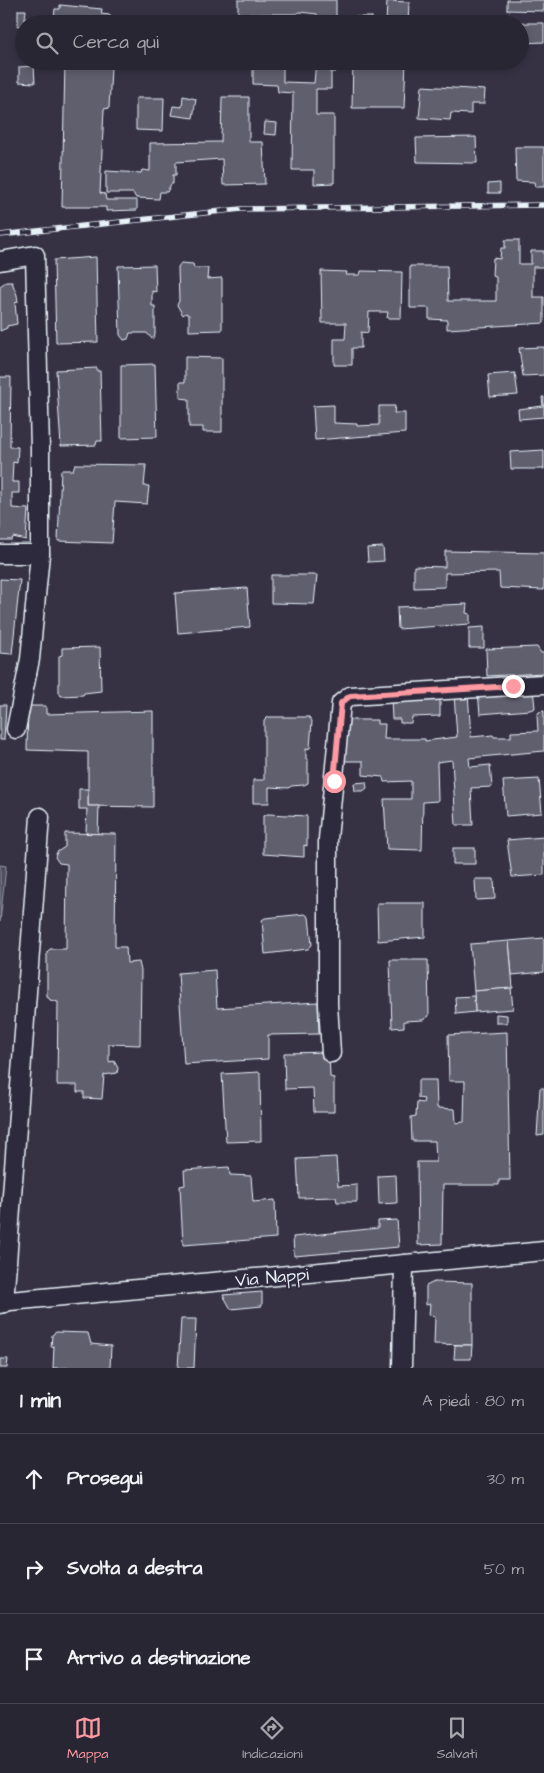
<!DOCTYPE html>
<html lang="it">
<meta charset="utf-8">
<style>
body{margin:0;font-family:"Architects Daughter",sans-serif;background:#302e3b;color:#f1f3f6}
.stop{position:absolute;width:15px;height:15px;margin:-11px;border:4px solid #ff9aa2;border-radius:50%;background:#fff}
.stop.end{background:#ff9aa2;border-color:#fff;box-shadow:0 1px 5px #0008}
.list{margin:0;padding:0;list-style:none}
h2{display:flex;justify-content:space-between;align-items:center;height:65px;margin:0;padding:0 20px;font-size:21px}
h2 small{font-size:16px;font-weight:400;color:#a5a5ac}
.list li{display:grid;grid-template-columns:32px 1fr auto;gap:15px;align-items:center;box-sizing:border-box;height:90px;padding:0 20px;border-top:1px solid #44434e}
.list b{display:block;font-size:19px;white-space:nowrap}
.list em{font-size:16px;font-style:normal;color:#a5a5ac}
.icon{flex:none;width:28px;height:28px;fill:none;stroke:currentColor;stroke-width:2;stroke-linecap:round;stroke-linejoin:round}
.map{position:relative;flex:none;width:544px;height:1368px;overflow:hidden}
.search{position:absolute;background:#282633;box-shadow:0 2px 8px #0003;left:15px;right:15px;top:15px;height:55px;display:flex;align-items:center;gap:12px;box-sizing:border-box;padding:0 18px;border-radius:28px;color:#a5a5ac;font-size:19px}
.sheet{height:335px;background:#282633}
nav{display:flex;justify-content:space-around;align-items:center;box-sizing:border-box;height:70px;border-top:1px solid #44434e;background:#282633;font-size:14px;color:#a5a5ac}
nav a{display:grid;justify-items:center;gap:2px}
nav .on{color:#ff9aa2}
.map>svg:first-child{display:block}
</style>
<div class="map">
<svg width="544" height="1368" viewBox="0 0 544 1368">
<rect width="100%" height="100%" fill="#363244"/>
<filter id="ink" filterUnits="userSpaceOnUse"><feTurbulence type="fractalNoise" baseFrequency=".02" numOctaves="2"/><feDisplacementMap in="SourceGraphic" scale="10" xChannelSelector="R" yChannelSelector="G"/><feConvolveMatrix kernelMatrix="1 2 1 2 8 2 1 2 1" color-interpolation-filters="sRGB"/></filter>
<g filter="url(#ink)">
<!-- green -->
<polygon fill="#4d4b5c" stroke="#9a9eaa" points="0,865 6,866 0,922"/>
<!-- building -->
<g fill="#605e6e" stroke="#e8f1f8">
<polygon points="238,0 336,0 336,24 317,24 317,14 300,12 295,14 238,14"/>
<polygon points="507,0 544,0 544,11 507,10"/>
<polygon points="387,1 409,2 408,24 386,24"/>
<polygon points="60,5 102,9 101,14 110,15 110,24 54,18 55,9 60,9"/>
<polygon points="18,10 26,10 24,26 18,26"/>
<rect x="353" y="17" width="19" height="7"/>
<polygon points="521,23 544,23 544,42 520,43"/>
<polygon points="65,61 111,67 109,108 104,109 100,193 105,194 106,200 137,200 137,210 106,211 106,207 62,207"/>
<polygon points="253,61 283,61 283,82 314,83 316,61 335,61 335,72 331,72 331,89 316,89 316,115 334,115 334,183 314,184 314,170 292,170 293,93 278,92 277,85 253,84"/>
<polygon points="353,61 406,61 404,108 352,108"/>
<polygon points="34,66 35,83 19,82 19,67"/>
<polygon points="422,86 485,90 484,104 471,104 471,114 451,113 450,120 419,118"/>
<polygon points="183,96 196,99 193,118 171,115 173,106 182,107"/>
<polygon points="222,97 249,97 249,142 263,142 265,184 223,185 222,159 176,162 176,175 173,175 173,184 171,184 167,192 160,192 159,199 136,198 133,193 106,193 106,171 141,173 142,170 150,171 150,143 221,142"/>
<polygon points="136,98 164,98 163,131 136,130"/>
<polygon points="265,122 277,123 276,135 264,134"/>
<polygon points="476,137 477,163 417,162 416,138"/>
<polygon points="515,147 544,147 544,187 535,187 534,182 516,181"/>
<polygon points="500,183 500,193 488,193 488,184"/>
<polygon points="505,240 519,240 519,264 531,264 531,251 544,251 544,267 533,267 533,297 544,297 544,323 447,329 447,320 429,319 429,308 410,308 410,266 447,266 448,301 496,301 496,277 492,276 493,258 500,259 501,248 505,248"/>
<polygon points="96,257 98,342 56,343 54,260"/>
<polygon points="181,263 193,264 194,268 208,268 207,279 222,278 222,330 189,331 189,315 186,313 183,315 177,305 179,301 178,267"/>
<polygon points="155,265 156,292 152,291 152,306 155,306 155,335 152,339 147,333 130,333 128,339 124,340 120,335 118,266"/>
<polygon points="321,271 347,272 346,275 360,275 361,271 402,272 401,318 387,318 388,312 369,312 368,333 361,332 361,348 352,348 352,365 334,365 334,339 345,339 346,323 322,323"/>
<polygon points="6,282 12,282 17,295 18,302 15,303 17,324 7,326 7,328 0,331 0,286"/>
<polygon points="544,347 544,375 523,376 519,348"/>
<polygon points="185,357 222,358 222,432 203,432 203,427 189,427 189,399 180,398 180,382 185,382"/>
<polygon points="155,364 157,437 121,438 121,365"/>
<polygon points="97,368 97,371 100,371 102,441 97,441 96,445 61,446 56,370"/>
<polygon points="515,373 518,395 490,397 488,375"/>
<polygon points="0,377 11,377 10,447 18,447 17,463 13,462 12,482 19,482 19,493 12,493 12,508 28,509 26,540 13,537 12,540 0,540"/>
<polygon points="542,397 544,397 544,417 519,419 518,409 543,406"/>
<polygon points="334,405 334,423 357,424 357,426 379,425 379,406 395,406 394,413 405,413 405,433 315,440 313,406"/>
<polygon points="544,450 544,469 511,469 510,452"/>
<polygon points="75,464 146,465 144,486 149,486 147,504 115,502 112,543 58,541 61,470 73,470"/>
<polygon points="383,547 384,561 368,562 367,548"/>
<polygon points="445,551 544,553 544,590 500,588 499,572 445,573 445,587 414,588 414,566 445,567"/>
<polygon points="271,575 317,575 314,604 271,603"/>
<polygon points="0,579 20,580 12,654 0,653"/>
<polygon points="247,588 250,627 178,633 175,593"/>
<polygon points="467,604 466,613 470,614 470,624 398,629 397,607"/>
<polygon points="484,627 484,648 469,648 469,628"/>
<polygon points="100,647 101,691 84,693 83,695 61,696 59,692 59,656 62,655 62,648"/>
<polygon points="537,647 541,653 544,653 544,673 487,676 486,649"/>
<polygon points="533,689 535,708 530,710 480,714 478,692"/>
<polygon points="468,693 471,737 493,735 494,737 511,737 511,732 538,731 537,715 539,712 544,711 544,751 469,758 470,767 490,765 492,787 471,788 473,825 456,825 452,760 437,762 438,801 423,802 422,850 387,849 384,799 411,799 411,781 384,782 383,777 363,775 363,761 345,761 341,757 347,720 377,720 377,724 385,724 384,739 425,739 425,741 457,737 454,694"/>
<polygon points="440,697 440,716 412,717 411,723 400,723 400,719 392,719 391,698"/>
<polygon points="0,705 6,705 4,740 0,740"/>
<polygon points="28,706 46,706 46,714 153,711 153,807 88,806 88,752 27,750"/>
<polygon points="268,717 309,717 312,721 310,748 306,749 306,759 308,759 308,783 304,785 291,786 289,788 269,787 269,803 253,803 253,780 264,780 264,721"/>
<polygon points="539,779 542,813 506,816 503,781"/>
<polygon points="366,782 367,788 363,791 355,791 354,783"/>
<polygon points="79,789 88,789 88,806 99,806 98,834 86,833 87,809 79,809"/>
<polygon points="268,814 307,816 307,846 304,845 304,857 263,854 263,816"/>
<polygon points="65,833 116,834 115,947 126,947 127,963 139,962 141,971 140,1045 109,1044 109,1062 114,1061 118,1068 117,1073 104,1075 102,1099 84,1098 84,1092 77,1092 77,1085 57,1085 58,1002 50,1000 47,996 47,952 50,949 66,949 67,864 59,863 55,857 57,852 65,847"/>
<polygon points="544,837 544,875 512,877 507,840"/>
<rect x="453" y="848" width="22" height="16"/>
<polygon points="475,879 494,879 495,899 476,900"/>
<polygon points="377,903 425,903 425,937 378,941"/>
<polygon points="305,914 309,917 312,945 308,949 265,954 262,920 265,918"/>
<polygon points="544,938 544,972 512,975 509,941"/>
<polygon points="509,941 513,988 474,991 470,944"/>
<polygon points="390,960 428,960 429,1016 423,1020 404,1021 404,1027 392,1028"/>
<polygon points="215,970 217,1008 318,1002 319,1034 268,1035 268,1059 184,1064 178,973"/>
<polygon points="511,988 513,1009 475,1012 474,991"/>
<polygon points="474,996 475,1012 456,1014 455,997"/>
<polygon points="496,1014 507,1015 507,1023 496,1023"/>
<polygon points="507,1032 510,1180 499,1180 499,1185 443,1185 442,1244 418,1245 417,1162 436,1162 435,1141 412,1141 411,1117 416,1116 417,1102 423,1103 424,1099 418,1098 418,1080 436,1080 437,1108 455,1109 456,1123 464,1122 465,1081 449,1081 448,1035"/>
<polygon points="329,1052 330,1077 334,1078 334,1112 314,1112 313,1088 285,1089 284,1053"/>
<polygon points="260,1072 261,1141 226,1142 222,1074"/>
<polygon points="540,1088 544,1088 544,1135 537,1136"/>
<polygon points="336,1157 338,1186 357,1185 357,1202 337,1202 336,1197 299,1198 297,1159"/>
<polygon points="229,1167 230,1175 251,1176 253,1202 275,1200 276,1238 183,1245 180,1186 185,1185 184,1170"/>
<polygon points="396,1175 397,1203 379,1204 378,1176"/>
<polygon points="397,1220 399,1247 294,1256 293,1237 378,1228 378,1221"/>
<polygon points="434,1282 472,1283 472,1345 434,1344 435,1316 429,1315 430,1304 426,1305 426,1286"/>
<polygon points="262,1292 262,1306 231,1309 223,1295"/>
<polygon points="181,1319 196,1319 194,1368 178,1368"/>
<polygon points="56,1332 88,1333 91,1344 111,1346 110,1368 53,1368 54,1346 51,1347 52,1335"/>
<polygon points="455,1345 472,1345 471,1359 454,1359"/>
<polygon points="0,1359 8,1359 7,1368 0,1368"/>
</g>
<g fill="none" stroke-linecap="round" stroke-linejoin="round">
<!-- street casing -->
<g stroke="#e8f1f8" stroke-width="21">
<g id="street">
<polyline points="0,261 35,255 40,449 40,554 30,659 16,729"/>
<polyline points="0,554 40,554"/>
<polyline points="331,1053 328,1004 328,839 341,703 350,696 544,684"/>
<polyline points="4,1303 40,817"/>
<polyline points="0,1304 10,1301 544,1251"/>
<polyline points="402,1368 404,1264"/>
</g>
</g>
<!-- street -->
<use href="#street" stroke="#2f2a3d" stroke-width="18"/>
<!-- rail casing -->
<g stroke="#e8f1f8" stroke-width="5.5">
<polyline id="rail" points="0,235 241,209 544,205"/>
</g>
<!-- rail -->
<use href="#rail" stroke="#2f2a3d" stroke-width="4" stroke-dasharray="11" stroke-linecap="butt"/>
</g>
</g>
<g fill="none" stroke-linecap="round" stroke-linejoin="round" filter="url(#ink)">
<!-- route -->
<polyline stroke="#ff9aa2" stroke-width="6" points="334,781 341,703 350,696 513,686"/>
</g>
<g text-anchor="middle" stroke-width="4.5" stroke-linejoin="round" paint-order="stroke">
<!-- street labels -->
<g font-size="18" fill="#e8f1f8" stroke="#2f2a3d">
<text transform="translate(272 1277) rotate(-5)" y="6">Via Nappi</text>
</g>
</g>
</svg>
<div class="stop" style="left:334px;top:781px"></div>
<div class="stop end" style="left:513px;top:686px"></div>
<div class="search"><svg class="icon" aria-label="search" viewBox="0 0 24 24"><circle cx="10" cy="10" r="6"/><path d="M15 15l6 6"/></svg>Cerca qui</div>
</div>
<section class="sheet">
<h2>1 min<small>A piedi · 80 m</small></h2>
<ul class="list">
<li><svg class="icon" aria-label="ahead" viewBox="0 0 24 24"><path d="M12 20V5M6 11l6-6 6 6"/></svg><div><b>Prosegui</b></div><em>30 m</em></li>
<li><svg class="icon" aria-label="right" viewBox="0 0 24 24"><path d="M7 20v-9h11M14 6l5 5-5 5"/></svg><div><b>Svolta a destra</b></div><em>50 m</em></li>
<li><svg class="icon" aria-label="arrive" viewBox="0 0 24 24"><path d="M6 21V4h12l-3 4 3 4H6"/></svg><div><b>Arrivo a destinazione</b></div></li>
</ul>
</section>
<nav>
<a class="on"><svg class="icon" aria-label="map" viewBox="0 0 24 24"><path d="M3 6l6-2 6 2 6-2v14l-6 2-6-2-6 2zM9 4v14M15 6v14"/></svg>Mappa</a>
<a><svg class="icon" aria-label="directions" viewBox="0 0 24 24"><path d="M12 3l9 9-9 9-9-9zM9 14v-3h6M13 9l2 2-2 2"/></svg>Indicazioni</a>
<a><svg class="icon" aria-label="saved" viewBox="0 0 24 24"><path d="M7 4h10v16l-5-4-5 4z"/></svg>Salvati</a>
</nav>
